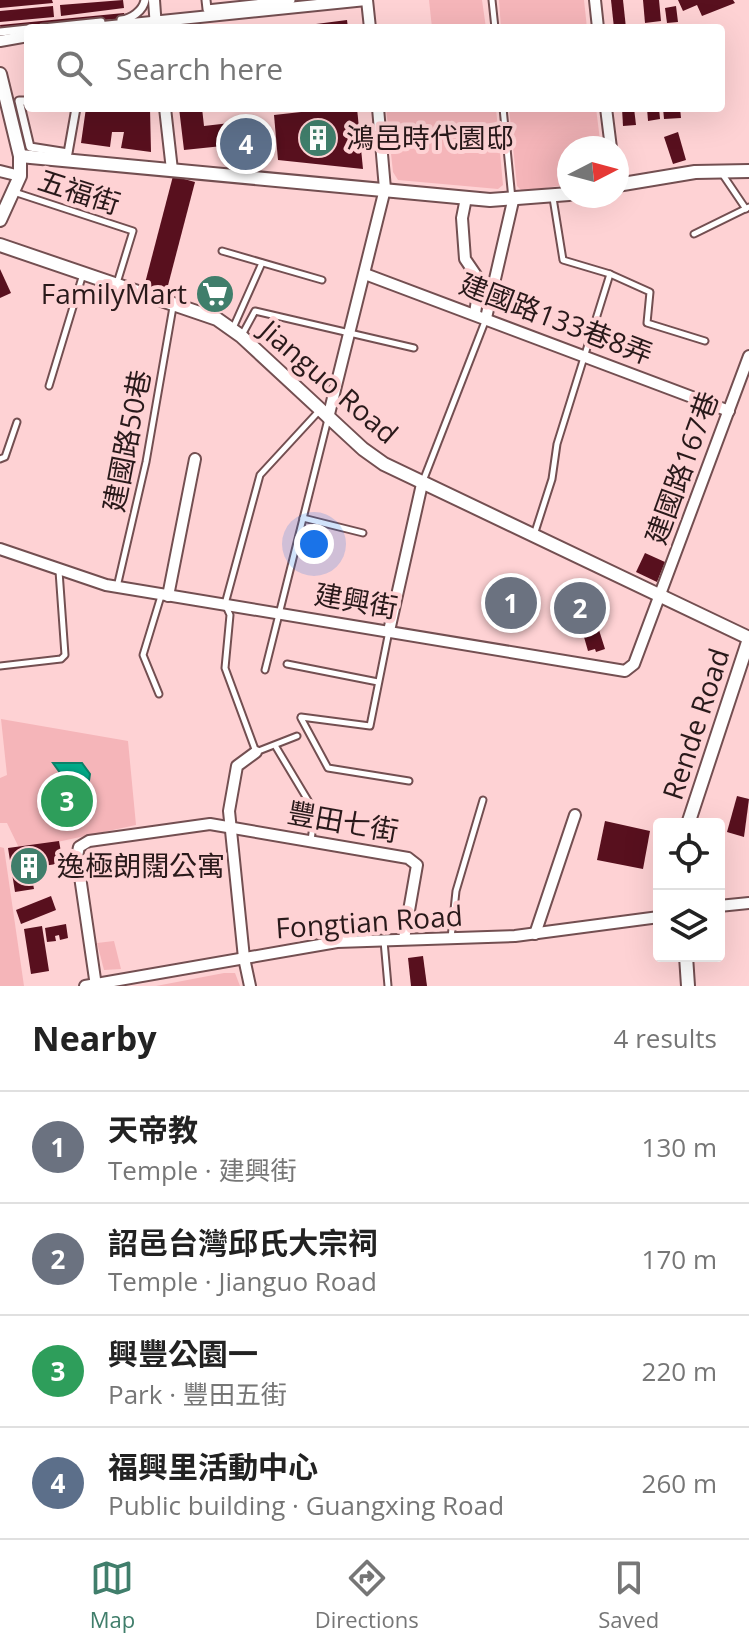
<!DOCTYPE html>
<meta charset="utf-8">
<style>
body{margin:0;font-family:"Open Sans","Noto Sans TC",sans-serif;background:#f2f2f2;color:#222}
.controls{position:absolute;right:24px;bottom:24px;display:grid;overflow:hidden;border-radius:8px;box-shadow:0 8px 32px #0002}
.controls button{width:72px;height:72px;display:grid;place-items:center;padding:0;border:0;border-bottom:2px solid #e0e0e0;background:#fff;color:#222;font:40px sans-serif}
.compass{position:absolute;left:557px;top:136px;width:72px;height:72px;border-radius:50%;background:#fff;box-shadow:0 8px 32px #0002;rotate:84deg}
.you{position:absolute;left:314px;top:544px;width:28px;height:28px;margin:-20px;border:6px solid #fff;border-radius:50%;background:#1a73e8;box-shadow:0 0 0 12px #1a73e833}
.badge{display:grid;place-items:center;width:52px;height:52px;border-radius:50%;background:#407e6b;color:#fff;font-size:26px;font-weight:700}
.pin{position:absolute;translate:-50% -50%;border:4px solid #fff;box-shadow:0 2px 8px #0006}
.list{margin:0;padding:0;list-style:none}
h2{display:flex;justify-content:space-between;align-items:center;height:104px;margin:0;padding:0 32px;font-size:34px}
h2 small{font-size:26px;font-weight:400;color:#767676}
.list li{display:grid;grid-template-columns:52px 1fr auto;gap:24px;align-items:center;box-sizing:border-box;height:112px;padding:0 32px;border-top:2px solid #e0e0e0}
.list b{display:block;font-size:30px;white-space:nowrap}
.list p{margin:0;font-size:26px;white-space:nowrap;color:#767676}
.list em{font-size:26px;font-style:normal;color:#767676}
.icon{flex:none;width:44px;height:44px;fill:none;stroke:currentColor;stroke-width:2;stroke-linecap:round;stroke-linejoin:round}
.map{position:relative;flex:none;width:749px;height:986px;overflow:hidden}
.search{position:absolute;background:#fff;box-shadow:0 8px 32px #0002;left:24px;right:24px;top:24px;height:88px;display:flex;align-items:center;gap:20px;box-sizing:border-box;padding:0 28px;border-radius:8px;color:#767676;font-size:30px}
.sheet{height:552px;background:#fff}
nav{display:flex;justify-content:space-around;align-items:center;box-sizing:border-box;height:112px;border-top:2px solid #e0e0e0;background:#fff;font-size:22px;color:#767676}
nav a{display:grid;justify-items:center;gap:4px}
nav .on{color:#407e6b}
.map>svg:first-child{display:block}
</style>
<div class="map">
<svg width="749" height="986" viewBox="0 0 749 986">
<rect width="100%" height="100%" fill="#fed2d4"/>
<!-- green -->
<g fill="#f5b5b9">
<polygon points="429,0 482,0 486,28 432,28"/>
<polygon points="499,0 584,0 587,28 501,28"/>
<polygon points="386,108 496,108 503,185 498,189 398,180 393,172"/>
<polygon points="509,108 596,108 601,148 569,148 569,184 523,192 517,186"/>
<polygon points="1,719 128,741 136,825 20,850 7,823 0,823 0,778 7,775"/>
<polygon points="0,847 4,848 24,986 0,986"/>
<polygon points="114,941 121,969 104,970 97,943"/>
<polygon points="235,973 240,986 156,986 224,973"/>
</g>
<!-- water -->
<polygon fill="#00ac89" stroke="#0c8068" stroke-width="2" points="53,763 82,763 90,774 88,787 63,777"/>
<!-- building -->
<g fill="#58101e">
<polygon points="0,0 52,0 53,3 0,8"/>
<polygon points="123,0 124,8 61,16 60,5"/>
<polygon points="611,0 623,0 626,28 614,28"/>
<polygon points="643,0 659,0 661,21 645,23"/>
<polygon points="678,0 733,0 735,3 702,16 697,5 683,11"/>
<polygon points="53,6 54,17 0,22 0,11"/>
<polygon points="676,6 678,22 667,23 665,8"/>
<polygon points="124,13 125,18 1,30 0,25"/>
<polygon points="347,20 348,28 317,28 316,24"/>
<polygon points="86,108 150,108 151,152 121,148 124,132 112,132 110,147 81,143"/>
<polygon points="179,108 202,108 204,126 230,123 231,137 241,135 240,128 258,126 261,154 240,158 239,151 232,151 232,145 184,150"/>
<polygon points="337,108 357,108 363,169 278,160 274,115"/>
<polygon points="622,108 634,108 636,125 623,126"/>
<polygon points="647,108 659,108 660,119 648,121"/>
<polygon points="663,108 680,108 681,118 664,119"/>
<polygon points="678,132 686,160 673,164 664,137"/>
<polygon points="173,176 195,182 166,293 144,287"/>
<polygon points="0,269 11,293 0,298"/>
<polygon points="645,553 665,562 657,582 636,572"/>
<polygon points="505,587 522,590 514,632 505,630 506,619 500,616"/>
<polygon points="593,611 605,649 596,652 595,649 588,651 578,616"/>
<polygon points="737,796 749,799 744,837 727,832"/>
<polygon points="605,821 650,831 643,869 597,860"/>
<polygon points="59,841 63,863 30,868 34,889 15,892 8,848"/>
<polygon points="51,896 56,910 21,924 16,910"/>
<polygon points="66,924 68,938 60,940 59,935 55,936 56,941 47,942 45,928"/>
<polygon points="42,926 49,971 31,974 24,929"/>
<polygon points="423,956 427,986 411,986 408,958"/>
</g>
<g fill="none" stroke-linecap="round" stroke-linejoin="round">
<!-- service casing -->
<g stroke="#734f51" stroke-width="9">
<g id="service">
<polyline points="492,0 495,28"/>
<polyline points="503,108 512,199"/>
<polyline points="723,175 746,209"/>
<polyline points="14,192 133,231 117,283"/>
<polyline points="553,198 563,260 610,274 650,292 647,323 705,341"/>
<polyline points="694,234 749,207"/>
<polyline points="222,251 322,280"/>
<polyline points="233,328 262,263"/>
<polyline points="242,335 255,311 414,348"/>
<polyline points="49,386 83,274"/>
<polyline points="0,459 5,457 17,422"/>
<polyline points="423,481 486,319"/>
<polyline points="303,518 363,533"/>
<polyline points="534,535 552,479 557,444 610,274"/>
<polyline points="117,587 146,462 173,307"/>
<polyline points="287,664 378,682"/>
<polyline points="0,666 61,659 65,655 59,571"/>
<polyline points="265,670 328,419"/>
<polyline points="159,694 143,655 161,596"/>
<polyline points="301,717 370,726 389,631"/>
<polyline points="301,718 328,768 409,781"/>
<polyline points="297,736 256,752 225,668 230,615 225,604 260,475 319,411"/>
<polyline points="276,747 315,812 311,840"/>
<polyline points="451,938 456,891 483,800"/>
<polyline points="384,941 388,986"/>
</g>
</g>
<!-- pedestrian casing -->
<g stroke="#734f51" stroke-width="11">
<g id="pedestrian">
<polyline points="206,0 207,9 291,0"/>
<path d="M 121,20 C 131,19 143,11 145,0"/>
<polyline points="43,28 101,22"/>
<polyline points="0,32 28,29"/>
<polyline points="28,101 19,101 30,147 68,153 76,108"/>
</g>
</g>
<!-- minor casing -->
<g stroke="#734f51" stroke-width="14">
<g id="minor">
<polyline points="154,0 156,28"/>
<polyline points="367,0 370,28"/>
<polyline points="595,0 598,28"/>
<polyline points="93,28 366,0"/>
<polyline points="0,41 28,36"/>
<polyline points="165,108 172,170"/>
<polyline points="606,108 611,148"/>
<polyline points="0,171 20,176"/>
<polyline points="466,198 462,218 465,259 480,281 475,313"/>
<polyline points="365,274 729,411"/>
<polyline points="486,318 513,201"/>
<polyline points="328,418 385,189 378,108"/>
<polyline points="0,549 106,585 625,671 634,664 749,356"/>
<polyline points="168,596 195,459"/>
<polyline points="389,631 422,484"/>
<polyline points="719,906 749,903"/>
<polyline points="535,934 575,815"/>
<polyline points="85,986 337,942 515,936 659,917"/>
<polyline points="96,986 77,856 79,847 89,841 210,824 408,858 417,865 404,939"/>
<polyline points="250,986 244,958 229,811 237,766 256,752"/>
</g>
</g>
<!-- tertiary casing -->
<g stroke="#734f51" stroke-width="16">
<g id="tertiary">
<polyline points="0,74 20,156 20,176 0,220"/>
<polyline points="20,156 490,200 569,194"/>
<polyline points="617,185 695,172 749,171"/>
<polyline points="0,245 217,319 241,336 363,449 384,464 749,638"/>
<polyline points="688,824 749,639"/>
<polyline points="686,956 688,986"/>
</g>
</g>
<!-- service -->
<use href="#service" stroke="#fff" stroke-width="5"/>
<!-- pedestrian -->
<use href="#pedestrian" stroke="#fff" stroke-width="7"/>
<!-- minor -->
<use href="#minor" stroke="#fff" stroke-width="10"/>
<!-- tertiary -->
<use href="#tertiary" stroke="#fff" stroke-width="12"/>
</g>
<!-- icons -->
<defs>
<g id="building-disc" transform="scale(2)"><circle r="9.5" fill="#407e6b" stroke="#fed2d4"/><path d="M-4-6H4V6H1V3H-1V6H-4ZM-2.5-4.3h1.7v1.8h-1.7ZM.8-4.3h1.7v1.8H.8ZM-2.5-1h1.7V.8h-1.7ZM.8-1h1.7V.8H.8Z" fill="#fff"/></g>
<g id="supermarket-disc" transform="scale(2)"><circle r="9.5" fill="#407e6b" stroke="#fed2d4"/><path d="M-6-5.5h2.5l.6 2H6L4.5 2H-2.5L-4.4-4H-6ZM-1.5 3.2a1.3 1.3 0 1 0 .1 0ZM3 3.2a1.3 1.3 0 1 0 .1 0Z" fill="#fff"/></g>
</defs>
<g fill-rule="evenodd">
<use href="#building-disc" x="318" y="138"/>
<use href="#supermarket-disc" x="215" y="294"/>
<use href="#building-disc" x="29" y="866"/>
</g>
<g text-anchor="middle" stroke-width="8" stroke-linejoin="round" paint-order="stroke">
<!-- poi labels -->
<g font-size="28" fill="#29191a" stroke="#fed2d4" text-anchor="start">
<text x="346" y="148">鴻邑時代園邸</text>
<text x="187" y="304" text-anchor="end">FamilyMart</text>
<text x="57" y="876">逸極朗闊公寓</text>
</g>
<!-- street labels -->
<g font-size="28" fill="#29191a" stroke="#fed2d4">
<text transform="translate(79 192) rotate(18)" y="10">五福街</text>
<text transform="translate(556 319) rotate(21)" y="10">建國路133巷8弄</text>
<text transform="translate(329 382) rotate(41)" y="10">Jianguo Road</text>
<text transform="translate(127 441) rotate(-79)" y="10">建國路50巷</text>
<text transform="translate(682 468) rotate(-70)" y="10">建國路167巷</text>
<text transform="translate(356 601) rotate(10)" y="10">建興街</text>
<text transform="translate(696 724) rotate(-72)" y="10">Rende Road</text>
<text transform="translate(343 822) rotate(10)" y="10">豐田七街</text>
<text transform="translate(369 922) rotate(-4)" y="10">Fongtian Road</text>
</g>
</g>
</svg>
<div class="controls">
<button><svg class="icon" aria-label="locate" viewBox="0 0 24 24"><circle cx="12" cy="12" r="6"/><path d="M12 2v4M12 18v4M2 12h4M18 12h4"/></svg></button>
<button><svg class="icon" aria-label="layers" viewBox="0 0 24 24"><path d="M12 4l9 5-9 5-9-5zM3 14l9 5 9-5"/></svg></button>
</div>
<svg class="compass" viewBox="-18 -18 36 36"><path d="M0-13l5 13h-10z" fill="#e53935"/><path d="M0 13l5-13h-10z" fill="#767676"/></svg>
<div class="you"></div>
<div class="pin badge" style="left:511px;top:603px;background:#6b7280">1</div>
<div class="pin badge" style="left:580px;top:608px;background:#6b7280">2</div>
<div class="pin badge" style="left:67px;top:801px;background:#2e9e5b">3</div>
<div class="pin badge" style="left:246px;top:144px;background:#5c6f8a">4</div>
<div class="search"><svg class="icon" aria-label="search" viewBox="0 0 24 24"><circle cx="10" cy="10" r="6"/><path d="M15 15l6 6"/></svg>Search here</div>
</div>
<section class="sheet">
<h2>Nearby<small>4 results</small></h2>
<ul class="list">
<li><span class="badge" style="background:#6b7280">1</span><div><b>天帝教</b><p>Temple · 建興街</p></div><em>130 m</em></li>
<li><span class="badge" style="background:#6b7280">2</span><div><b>詔邑台灣邱氏大宗祠</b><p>Temple · Jianguo Road</p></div><em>170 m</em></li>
<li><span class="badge" style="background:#2e9e5b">3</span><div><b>興豐公園一</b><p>Park · 豐田五街</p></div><em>220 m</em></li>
<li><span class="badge" style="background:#5c6f8a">4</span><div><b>福興里活動中心</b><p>Public building · Guangxing Road</p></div><em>260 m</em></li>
</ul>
</section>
<nav>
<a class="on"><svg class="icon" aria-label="map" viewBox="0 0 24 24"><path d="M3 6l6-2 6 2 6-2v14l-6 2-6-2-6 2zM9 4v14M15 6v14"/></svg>Map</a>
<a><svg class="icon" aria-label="directions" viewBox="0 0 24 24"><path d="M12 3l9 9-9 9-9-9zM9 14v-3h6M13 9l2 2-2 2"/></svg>Directions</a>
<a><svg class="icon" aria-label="saved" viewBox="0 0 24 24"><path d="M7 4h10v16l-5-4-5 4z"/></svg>Saved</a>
</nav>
